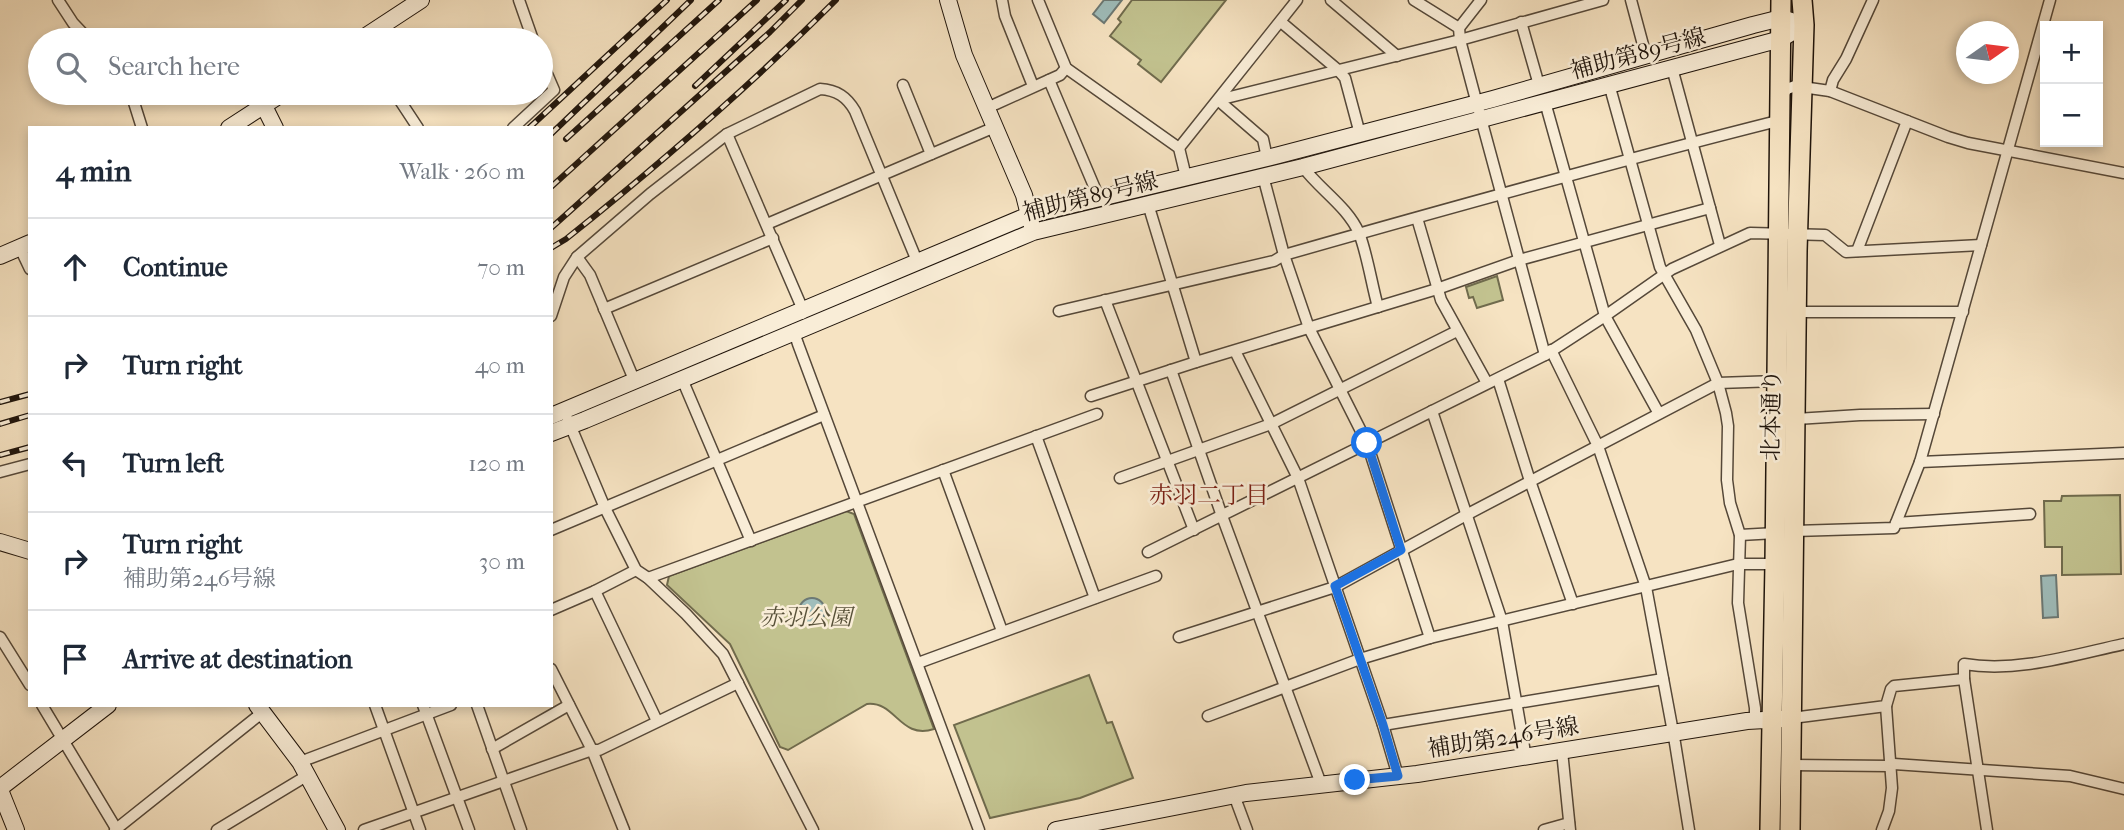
<!DOCTYPE html>
<meta charset="utf-8">
<style>
body{margin:0;font-family:"IM FELL French Canon","Noto Serif JP",serif;background:#f6f6f7;color:#1f2937}
.controls{position:absolute;right:21px;top:21px;display:grid;overflow:hidden;border-radius:0px;box-shadow:0 4px 10px #0003}
.controls button{width:63px;height:63px;display:grid;place-items:center;padding:0;border:0;border-bottom:2px solid #e0e1e3;background:#fff;color:#1f2937;font:35px sans-serif}
.compass{position:absolute;left:1956px;top:21px;width:63px;height:63px;border-radius:50%;background:#fff;box-shadow:0 4px 10px #0003;rotate:76deg}
.stop{position:absolute;width:21px;height:21px;margin:-16px;border:5px solid #1a73e8;border-radius:50%;background:#fff}
.stop.end{background:#1a73e8;border-color:#fff;box-shadow:0 2px 7px #0008}
.list{margin:0;padding:0;list-style:none}
h2{display:flex;justify-content:space-between;align-items:center;height:91px;margin:0;padding:0 28px;font-size:30px}
h2 small{font-size:23px;font-weight:400;color:#747a83}
.list li{display:grid;grid-template-columns:46px 1fr auto;gap:21px;align-items:center;box-sizing:border-box;height:98px;padding:0 28px;border-top:2px solid #e0e1e3}
.list b{display:block;font-size:26px;white-space:nowrap}
.list p{margin:0;font-size:23px;white-space:nowrap;color:#747a83}
.list em{font-size:23px;font-style:normal;color:#747a83}
.icon{flex:none;width:38px;height:38px;fill:none;stroke:currentColor;stroke-width:2;stroke-linecap:round;stroke-linejoin:round}
.map{position:relative;flex:none;width:2124px;height:830px;overflow:hidden}
.search{position:absolute;background:#fff;box-shadow:0 4px 10px #0003;left:28px;top:28px;width:525px;height:77px;display:flex;align-items:center;gap:18px;box-sizing:border-box;padding:0 24px;border-radius:38px;color:#747a83;font-size:26px}
.panel{position:absolute;background:#fff;box-shadow:0 4px 10px #0003;left:28px;top:126px;width:525px;height:581px;border-radius:0px}
.map>svg:first-child{display:block}
</style>
<div class="map">
<svg width="2124" height="830" viewBox="0 0 2124 830">
<rect width="100%" height="100%" fill="#f6e3c2"/>
<filter id="stains"><feTurbulence type="fractalNoise" baseFrequency=".00286" numOctaves="4"/><feColorMatrix values="0 0 0 0 .2 0 0 0 0 .09 0 0 0 0 .02 0 0 0 .5 -.17"/></filter>
<radialGradient id="worn" r=".72"><stop offset=".6" stop-color="#630" stop-opacity="0"/><stop offset="1" stop-color="#630" stop-opacity=".3"/></radialGradient>
<!-- green -->
<g fill="#c2c28f" stroke="#706b4d" stroke-width="2">
<polygon points="1132,0 1226,0 1161,82 1138,64 1141,60 1110,36 1121,22 1118,19"/>
<polygon points="1497,276 1503,300 1477,308 1473,297 1469,298 1466,287"/>
<polygon points="2120,495 2121,574 2062,575 2062,547 2045,547 2044,501 2061,501 2062,496"/>
<path d="M 846,511 L 854,514 L 934,729 C 900,740 896,701 867,704 L 788,750 L 780,747 L 730,644 L 667,585 L 669,576 Z"/>
<polygon points="1089,675 1107,723 1112,722 1133,778 1080,798 990,818 954,725"/>
</g>
<!-- water -->
<g fill="#9fbdbb" stroke="#6c7975" stroke-width="2">
<polygon points="1104,0 1122,0 1104,23 1093,14"/>
<polygon points="2056,575 2058,617 2043,618 2041,576"/>
<circle cx="812" cy="611" r="13"/>
</g>
<g fill="none" stroke-linecap="round" stroke-linejoin="round">
<!-- street casing -->
<g stroke="#554839" stroke-width="13">
<g id="street">
<polyline points="58,0 73,23 89,40"/>
<polyline points="519,0 533,40"/>
<polyline points="1002,0 1005,16 1033,86"/>
<polyline points="1038,0 1066,68 1179,148 1186,177"/>
<polyline points="1331,0 1397,56"/>
<polyline points="1414,0 1459,28 1460,40 1473,89 1545,355"/>
<polyline points="1631,0 1646,56"/>
<polyline points="1281,22 1338,70 1345,78 1360,134"/>
<polyline points="1521,22 1539,85"/>
<polyline points="1459,28 1481,0"/>
<polyline points="1672,68 1720,245"/>
<polyline points="1049,80 1099,198"/>
<polyline points="1609,84 1660,267 1696,330 1718,383 1726,413 1728,426 1727,480 1730,503 1740,535 1738,603 1755,708 1755,720"/>
<polyline points="903,85 931,154"/>
<polyline points="1830,91 1833,80 1846,59 1873,0"/>
<polyline points="131,93 142,128"/>
<polyline points="395,93 418,128"/>
<polyline points="1781,97 1787,89 1795,86 1830,91 1948,137 1968,143 2124,173"/>
<polyline points="1218,100 1460,40 1603,0"/>
<polyline points="1218,100 1263,139 1267,158"/>
<polyline points="1545,102 1605,316 1658,412"/>
<polyline points="987,108 1060,75 1066,68"/>
<polyline points="513,128 554,90 541,60"/>
<polyline points="727,134 803,310 802,314"/>
<polyline points="1179,148 1297,0"/>
<path d="M 1303,167 C 1320,190 1347,206 1359,233 C 1367,253 1372,286 1378,307"/>
<polyline points="1263,176 1284,255 1309,328 1367,443 1430,638"/>
<polyline points="1148,204 1196,362"/>
<polyline points="1417,218 1441,300 1487,383"/>
<polyline points="767,224 995,127"/>
<polyline points="20,248 30,269"/>
<polyline points="1857,251 1907,121"/>
<polyline points="577,257 590,275 635,382"/>
<polyline points="1105,300 1194,530"/>
<polyline points="604,309 773,238"/>
<path d="M 1059,311 L 1274,261 L 1284,255 C 1449,208 1614,162 1781,120"/>
<polyline points="1797,312 1963,312"/>
<path d="M 551,316 L 564,277 L 577,257 L 650,194 L 727,134 L 820,89 C 837,90 847,97 855,111 L 917,261"/>
<polyline points="795,329 794,332 798,344 979,830"/>
<polyline points="1551,350 1598,446 1646,587 1675,743 1689,830"/>
<polyline points="1235,351 1298,478 1383,725 1398,776"/>
<polyline points="1171,370 1222,516 1321,784"/>
<polyline points="682,379 751,541"/>
<polyline points="1498,379 1530,481 1573,604"/>
<polyline points="1091,396 1196,362 1437,289 1519,260 1710,208"/>
<polyline points="1432,411 1502,621 1526,758"/>
<polyline points="1796,419 1860,415 1934,414"/>
<polyline points="568,420 605,508 636,570 648,578 686,614 723,654 813,830"/>
<polyline points="1036,436 1095,598"/>
<polyline points="1920,462 2124,453"/>
<polyline points="943,470 1002,631"/>
<polyline points="0,472 30,464"/>
<polyline points="1120,478 1271,424 1457,331"/>
<polyline points="1896,523 2030,514"/>
<polyline points="551,530 824,415"/>
<polyline points="1794,531 1894,528 1920,462 2050,0"/>
<polyline points="1740,535 1776,533"/>
<polyline points="1148,552 1545,355 1605,316 1672,269 1750,233 1825,235 1846,252 1981,245"/>
<polyline points="648,578 1097,414"/>
<polyline points="595,591 636,570"/>
<polyline points="551,610 595,591 657,721"/>
<polyline points="0,637 30,685"/>
<polyline points="1179,637 1335,587 1466,515 1718,383 1777,381"/>
<polyline points="918,663 1156,576"/>
<polyline points="551,669 592,750 624,830"/>
<polyline points="42,705 117,830"/>
<polyline points="375,705 420,830"/>
<polyline points="423,705 469,830"/>
<polyline points="477,705 521,830"/>
<polyline points="1208,716 1360,659 1430,638 1738,564 1775,564"/>
<polyline points="1792,718 1886,706 1891,689 1894,686 1964,679"/>
<polyline points="1383,725 1663,679"/>
<polyline points="492,749 569,705"/>
<polyline points="1562,751 1570,830"/>
<polyline points="300,762 451,705"/>
<polyline points="1791,765 1889,766 1894,764 2070,776 2124,789"/>
<polyline points="1234,795 1247,830"/>
<polyline points="115,830 263,712"/>
<polyline points="217,830 308,775"/>
<polyline points="364,830 592,750 599,750 738,683"/>
<polyline points="1544,830 1569,823"/>
<polyline points="1882,830 1889,811 1892,788 1886,706"/>
<path d="M 1987,830 L 1964,679 L 1964,664 C 2017,673 2073,655 2124,644"/>
</g>
</g>
<!-- secondary casing -->
<g stroke="#1f140b" stroke-width="18">
<g id="secondary">
<polyline points="948,0 964,55 1024,195 1031,223"/>
<polyline points="360,40 421,0"/>
<polyline points="264,106 275,128"/>
<polyline points="229,128 283,93"/>
<polyline points="0,256 30,243"/>
<polyline points="551,416 1029,215 1279,155 1493,99 1753,25 1781,18 1791,21"/>
<polyline points="551,433 585,420 1033,232 1303,167 1781,39 1804,25"/>
<polyline points="0,542 30,551"/>
<polyline points="257,705 300,762 337,830"/>
<polyline points="0,788 108,705"/>
<polyline points="0,790 16,830"/>
<polyline points="1056,830 1246,793 1417,774 1747,721 1782,719"/>
</g>
</g>
<!-- highway casing -->
<g stroke="#1f140b" stroke-width="22">
<g id="highway">
<polyline points="1770,830 1775,564 1781,0"/>
<polyline points="1790,830 1797,251 1804,25 1802,0"/>
</g>
</g>
<!-- street -->
<use href="#street" stroke="#f9edd7" stroke-width="10"/>
<!-- secondary -->
<use href="#secondary" stroke="#f9edd7" stroke-width="16"/>
<!-- highway -->
<use href="#highway" stroke="#f6e3c2" stroke-width="19"/>
<!-- rail casing -->
<g stroke="#1f140b" stroke-width="6">
<g id="rail">
<polyline points="695,86 786,0"/>
<polyline points="529,128 667,0"/>
<polyline points="551,134 691,0"/>
<polyline points="566,139 719,0"/>
<polyline points="551,187 757,0"/>
<polyline points="551,228 770,32 802,0"/>
<path d="M 551,248 L 566,239 C 660,164 751,85 836,0"/>
<polyline points="0,402 30,394"/>
<polyline points="0,424 30,415"/>
<polyline points="0,455 30,447"/>
</g>
</g>
<!-- rail -->
<use href="#rail" stroke="#f9edd7" stroke-width="3.5" stroke-dasharray="10" stroke-linecap="butt"/>
</g>
<g fill="none" stroke-linecap="round" stroke-linejoin="round">
<!-- route -->
<polyline stroke="#1a73e8" stroke-width="9" points="1355,780 1398,776 1383,725 1335,586 1401,550 1367,443"/>
</g>
<g text-anchor="middle" stroke-width="5" stroke-linejoin="round" paint-order="stroke">
<!-- street labels -->
<g font-size="23" fill="#1f140b" stroke="#f9edd7">
<text transform="translate(1638 53) rotate(-15)" y="8">補助第89号線</text>
<text transform="translate(1090 196) rotate(-14)" y="8">補助第89号線</text>
<text transform="translate(1771 415) rotate(-89)" y="8">北本通り</text>
<text transform="translate(1503 737) rotate(-9)" y="8">補助第246号線</text>
</g>
<!-- park labels -->
<g font-size="23" font-style="italic" fill="#585139" stroke="#f9edd7">
<text x="806" y="625">赤羽公園</text>
</g>
<!-- neighbourhood labels -->
<g font-size="24" fill="#7a1f14" stroke="#f9edd7">
<text x="1209" y="503">赤羽二丁目</text>
</g>
</g>
<rect width="100%" height="100%" filter="url(#stains)"/>
<rect width="100%" height="100%" fill="url(#worn)"/>
</svg>
<div class="controls">
<button>+</button>
<button>−</button>
</div>
<svg class="compass" viewBox="-18 -18 36 36"><path d="M0-13l5 13h-10z" fill="#e53935"/><path d="M0 13l5-13h-10z" fill="#747a83"/></svg>
<div class="stop" style="left:1367px;top:443px"></div>
<div class="stop end" style="left:1355px;top:780px"></div>
<div class="search"><svg class="icon" aria-label="search" viewBox="0 0 24 24"><circle cx="10" cy="10" r="6"/><path d="M15 15l6 6"/></svg>Search here</div>
<section class="panel">
<h2>4 min<small>Walk · 260 m</small></h2>
<ul class="list">
<li><svg class="icon" aria-label="ahead" viewBox="0 0 24 24"><path d="M12 20V5M6 11l6-6 6 6"/></svg><div><b>Continue</b></div><em>70 m</em></li>
<li><svg class="icon" aria-label="right" viewBox="0 0 24 24"><path d="M7 20v-9h11M14 6l5 5-5 5"/></svg><div><b>Turn right</b></div><em>40 m</em></li>
<li><svg class="icon" aria-label="left" viewBox="0 0 24 24"><path d="M17 20v-9H6M10 6l-5 5 5 5"/></svg><div><b>Turn left</b></div><em>120 m</em></li>
<li><svg class="icon" aria-label="right" viewBox="0 0 24 24"><path d="M7 20v-9h11M14 6l5 5-5 5"/></svg><div><b>Turn right</b><p>補助第246号線</p></div><em>30 m</em></li>
<li><svg class="icon" aria-label="arrive" viewBox="0 0 24 24"><path d="M6 21V4h12l-3 4 3 4H6"/></svg><div><b>Arrive at destination</b></div></li>
</ul>
</section>
</div>
